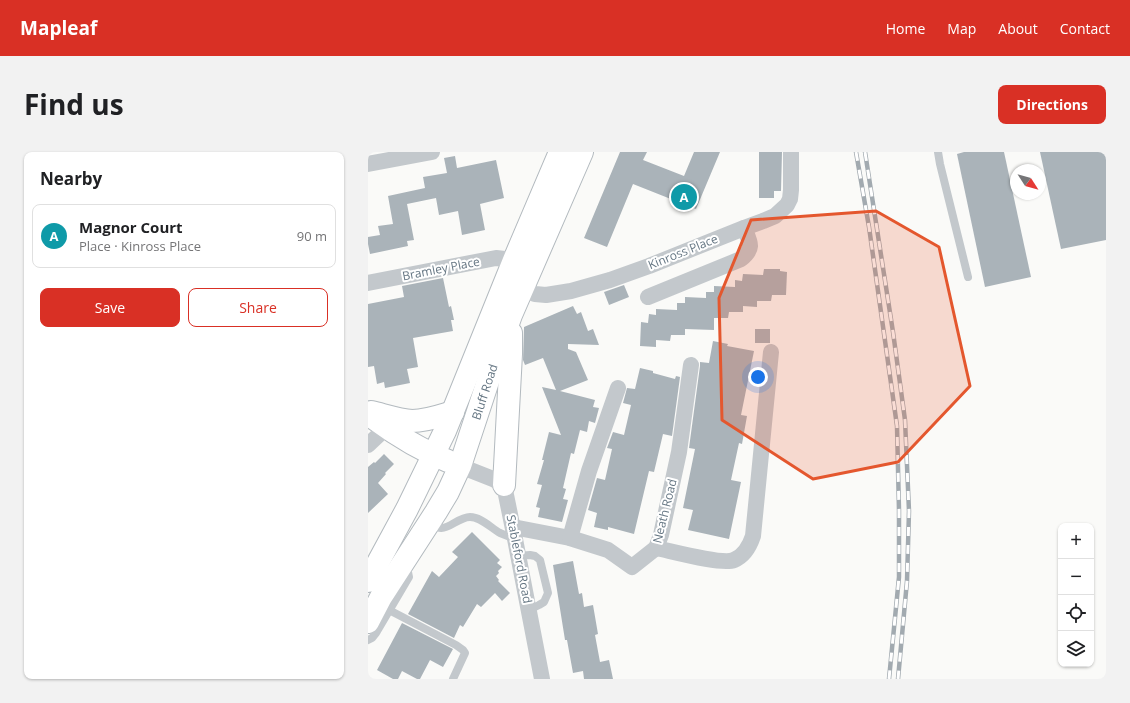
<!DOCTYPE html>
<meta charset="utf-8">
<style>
body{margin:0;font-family:"Open Sans",sans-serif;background:#f2f2f2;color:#202124}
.controls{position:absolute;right:12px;bottom:12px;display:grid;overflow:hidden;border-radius:8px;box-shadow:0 1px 3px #0004}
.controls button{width:36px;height:36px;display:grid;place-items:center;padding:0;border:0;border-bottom:1px solid #e0e0e0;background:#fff;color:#202124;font:20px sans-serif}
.compass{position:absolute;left:642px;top:12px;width:36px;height:36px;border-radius:50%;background:#fff;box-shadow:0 1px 3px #0004;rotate:126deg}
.you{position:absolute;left:390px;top:225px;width:14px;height:14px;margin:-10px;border:3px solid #fff;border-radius:50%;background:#1a73e8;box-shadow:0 0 0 6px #1a73e833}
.badge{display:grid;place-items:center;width:26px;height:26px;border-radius:50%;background:#d93025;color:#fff;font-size:13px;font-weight:700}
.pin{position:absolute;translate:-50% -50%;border:2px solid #fff;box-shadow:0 1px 4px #0006}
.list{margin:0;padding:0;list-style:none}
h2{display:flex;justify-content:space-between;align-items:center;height:52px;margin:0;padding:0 16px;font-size:17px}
h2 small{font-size:13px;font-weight:400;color:#757577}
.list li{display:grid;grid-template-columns:26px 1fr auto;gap:12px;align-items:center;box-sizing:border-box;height:64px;margin:0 8px 8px;padding:0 8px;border:1px solid #e0e0e0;border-radius:8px}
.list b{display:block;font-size:15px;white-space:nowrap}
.list p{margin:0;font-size:13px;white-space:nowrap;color:#757577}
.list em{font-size:13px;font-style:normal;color:#757577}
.actions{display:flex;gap:8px;padding:12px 16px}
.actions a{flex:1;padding:9px 0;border:1px solid #d93025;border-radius:8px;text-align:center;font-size:14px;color:#d93025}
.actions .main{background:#d93025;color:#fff}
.icon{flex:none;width:22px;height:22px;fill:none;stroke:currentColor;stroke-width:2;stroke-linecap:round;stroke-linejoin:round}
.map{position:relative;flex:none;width:738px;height:527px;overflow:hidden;border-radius:8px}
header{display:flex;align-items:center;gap:24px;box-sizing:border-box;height:56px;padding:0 20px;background:#d93025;color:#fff}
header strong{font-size:19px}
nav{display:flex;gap:22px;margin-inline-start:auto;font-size:14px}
.intro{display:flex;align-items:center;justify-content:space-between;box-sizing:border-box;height:96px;padding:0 24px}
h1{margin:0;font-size:28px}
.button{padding:10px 18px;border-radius:8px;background:#d93025;color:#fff;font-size:14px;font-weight:700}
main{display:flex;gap:24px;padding:0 24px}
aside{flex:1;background:#fff;border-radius:8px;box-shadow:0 1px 3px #0004}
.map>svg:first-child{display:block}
</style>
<header>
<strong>Mapleaf</strong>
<nav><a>Home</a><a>Map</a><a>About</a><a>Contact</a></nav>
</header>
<div class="intro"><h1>Find us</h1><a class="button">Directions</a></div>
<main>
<aside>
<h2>Nearby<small></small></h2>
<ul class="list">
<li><span class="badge" style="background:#0f9aa8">A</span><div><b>Magnor Court</b><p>Place · Kinross Place</p></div><em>90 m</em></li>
</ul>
<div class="actions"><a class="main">Save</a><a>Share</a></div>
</aside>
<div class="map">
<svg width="738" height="527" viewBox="0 0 738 527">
<rect width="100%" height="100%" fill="#fafaf8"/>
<!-- building -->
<g fill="#aab3b9">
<polygon points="252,0 279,0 275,8 316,24 326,0 352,0 328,57 265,32 239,95 216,86"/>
<polygon points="391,0 414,0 413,39 406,39 406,46 391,46"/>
<polygon points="596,0 636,0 663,125 617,135 589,2"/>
<polygon points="672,0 738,0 738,88 693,97"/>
<polygon points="87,4 89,16 128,8 136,46 112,52 117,78 94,83 90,59 71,63 68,46 39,52 46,88 39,89 40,94 2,102 0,92 0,85 12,83 10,74 25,72 20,44 57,36 55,25 79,21 76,6"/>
<polygon points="396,117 412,117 412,119 419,120 418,143 404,143 403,149 389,149 389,155 375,154 375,160 361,160 360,166 346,166 346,178 317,177 317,183 303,183 302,189 288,188 288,195 272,194 273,170 280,171 281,162 288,163 288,157 309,158 309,151 317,151 317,145 338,146 338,140 346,140 346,134 367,135 367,128 374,129 375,122 395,123"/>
<polygon points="75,126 81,155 83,154 86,168 83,168 85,179 45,186 50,215 39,217 42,231 17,236 16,230 9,232 6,214 0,215 0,152 36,145 34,134"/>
<polygon points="256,133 261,145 241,153 236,140"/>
<polygon points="205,154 209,162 213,160 220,179 225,177 231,193 200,192 200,197 208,200 220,228 192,239 227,248 225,255 231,256 227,271 221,269 219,280 212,278 206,302 203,301 195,336 198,337 195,347 200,348 194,370 170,365 172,356 168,355 174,333 169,332 176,308 174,308 181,280 193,283 174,235 188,238 175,206 157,213 155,208 156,175"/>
<rect x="387" y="177" width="15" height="14"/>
<polygon points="345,189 360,192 359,194 386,199 373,263 379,264 374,292 371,291 363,328 373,330 361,387 320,378 325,358 315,356 327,297 321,296 332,214 332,210 341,211"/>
<polygon points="272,216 285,219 285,221 307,227 308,224 312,225 304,284 295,282 286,320 281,319 266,382 240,375 240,378 226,375 229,361 220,358 229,326 237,328 244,297 239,296 245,280 256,283 263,253 255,251 259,236 267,237"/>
<polygon points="16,302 26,312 17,321 18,322 10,331 20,342 0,361 0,315 6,310 7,311"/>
<polygon points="104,380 132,408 129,411 134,415 130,419 131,421 128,424 131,428 130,429 142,441 134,449 127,441 113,455 109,452 95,475 92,473 86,486 40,462 64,419 71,425 90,405 84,400"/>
<polygon points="205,409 211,442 214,441 216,455 225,453 230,482 227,483 232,510 241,508 245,527 216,527 215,519 205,521 199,488 197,488 185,413"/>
<polygon points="34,471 85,497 75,515 62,508 52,527 49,527 34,519 30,527 25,527 9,518"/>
</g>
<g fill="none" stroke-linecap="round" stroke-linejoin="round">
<!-- secondary casing -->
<g stroke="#b3babf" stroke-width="24">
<g id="secondary">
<path d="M 3,260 C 16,263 31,268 44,269 C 58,269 72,264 85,260"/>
<path d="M 0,262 C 25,281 50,297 80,309"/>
<polyline points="136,333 143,202 143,181"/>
<polyline points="0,429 39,357 77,279 146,108 192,0"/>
<polyline points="0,470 13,445 68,360 80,340 92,314 123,220 143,163 214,0"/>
</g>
</g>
<!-- lane -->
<g stroke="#c3c8cc" stroke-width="8">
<polyline points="570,0 572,12 600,125"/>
<path d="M 62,371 C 66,373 69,376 73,376 C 81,377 91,365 102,365 C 113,365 123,376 132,381 C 137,383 142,385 147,387"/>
<polyline points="150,404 162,403 167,404 172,408 180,441 176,450 171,453 161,458"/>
<polyline points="21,458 88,493 95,498 97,501 85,527"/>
<polyline points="0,488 4,486 8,481 41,425 40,420 35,415"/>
</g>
<!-- street -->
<g stroke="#c3c8cc" stroke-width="16">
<polyline points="0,12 64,0"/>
<polyline points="0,131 128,106 146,108"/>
<polyline points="154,137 167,142 178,143 203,139 242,128 281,114 376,76 395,69 407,64 419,53 422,47 423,38 423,0"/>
<path d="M 280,145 L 373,107 C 387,96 382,90 376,76"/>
<polyline points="0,293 18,276"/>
<polyline points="92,314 125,327 136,333 147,387 174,527"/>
<polyline points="145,375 202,386 240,398 264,415 288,396 293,383 311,300 323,213"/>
<polyline points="202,386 221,319 250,236"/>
<path d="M 288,396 C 303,399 354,413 366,408 C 376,404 382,393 385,384 L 403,200"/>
</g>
<!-- secondary -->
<use href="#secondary" stroke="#fff" stroke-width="22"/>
<!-- rail casing -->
<g stroke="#a2aab0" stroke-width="4.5">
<g id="rail">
<polyline points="488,0 501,75 529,274 531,358 531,425 521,527"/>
<polyline points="497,0 525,180 537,268 541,359 539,429 530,527"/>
</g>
</g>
<!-- rail -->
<use href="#rail" stroke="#fff" stroke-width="3" stroke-dasharray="9" stroke-linecap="butt"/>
</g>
<!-- marked area -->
<path fill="#e4572e" fill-opacity="0.2" stroke="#e4572e" stroke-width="3" stroke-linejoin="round" d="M 508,59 L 571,95 L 602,234 L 530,310 L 445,327 L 354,268 L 351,146 L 383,68 Z"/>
<g text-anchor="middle" stroke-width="4" stroke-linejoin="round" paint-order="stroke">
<!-- street labels -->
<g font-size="12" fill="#657683" stroke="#fff">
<text transform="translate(315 100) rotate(-22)" y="4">Kinross Place</text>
<text transform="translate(73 117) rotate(-11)" y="4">Bramley Place</text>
<text transform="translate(117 240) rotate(-72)" y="4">Bluff Road</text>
<text transform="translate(297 359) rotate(-76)" y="4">Neath Road</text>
<text transform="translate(151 407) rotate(79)" y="4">Stableford Road</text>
</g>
</g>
</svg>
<div class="controls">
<button>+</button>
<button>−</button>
<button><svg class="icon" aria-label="locate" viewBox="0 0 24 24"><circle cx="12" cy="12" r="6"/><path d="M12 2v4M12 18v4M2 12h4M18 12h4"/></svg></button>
<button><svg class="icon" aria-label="layers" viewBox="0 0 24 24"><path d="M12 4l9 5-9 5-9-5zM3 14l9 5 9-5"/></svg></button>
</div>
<svg class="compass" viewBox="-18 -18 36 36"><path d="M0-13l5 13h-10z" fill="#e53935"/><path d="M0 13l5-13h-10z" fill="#757577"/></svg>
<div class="you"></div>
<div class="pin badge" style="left:316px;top:45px;background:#0f9aa8">A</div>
</div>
</main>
